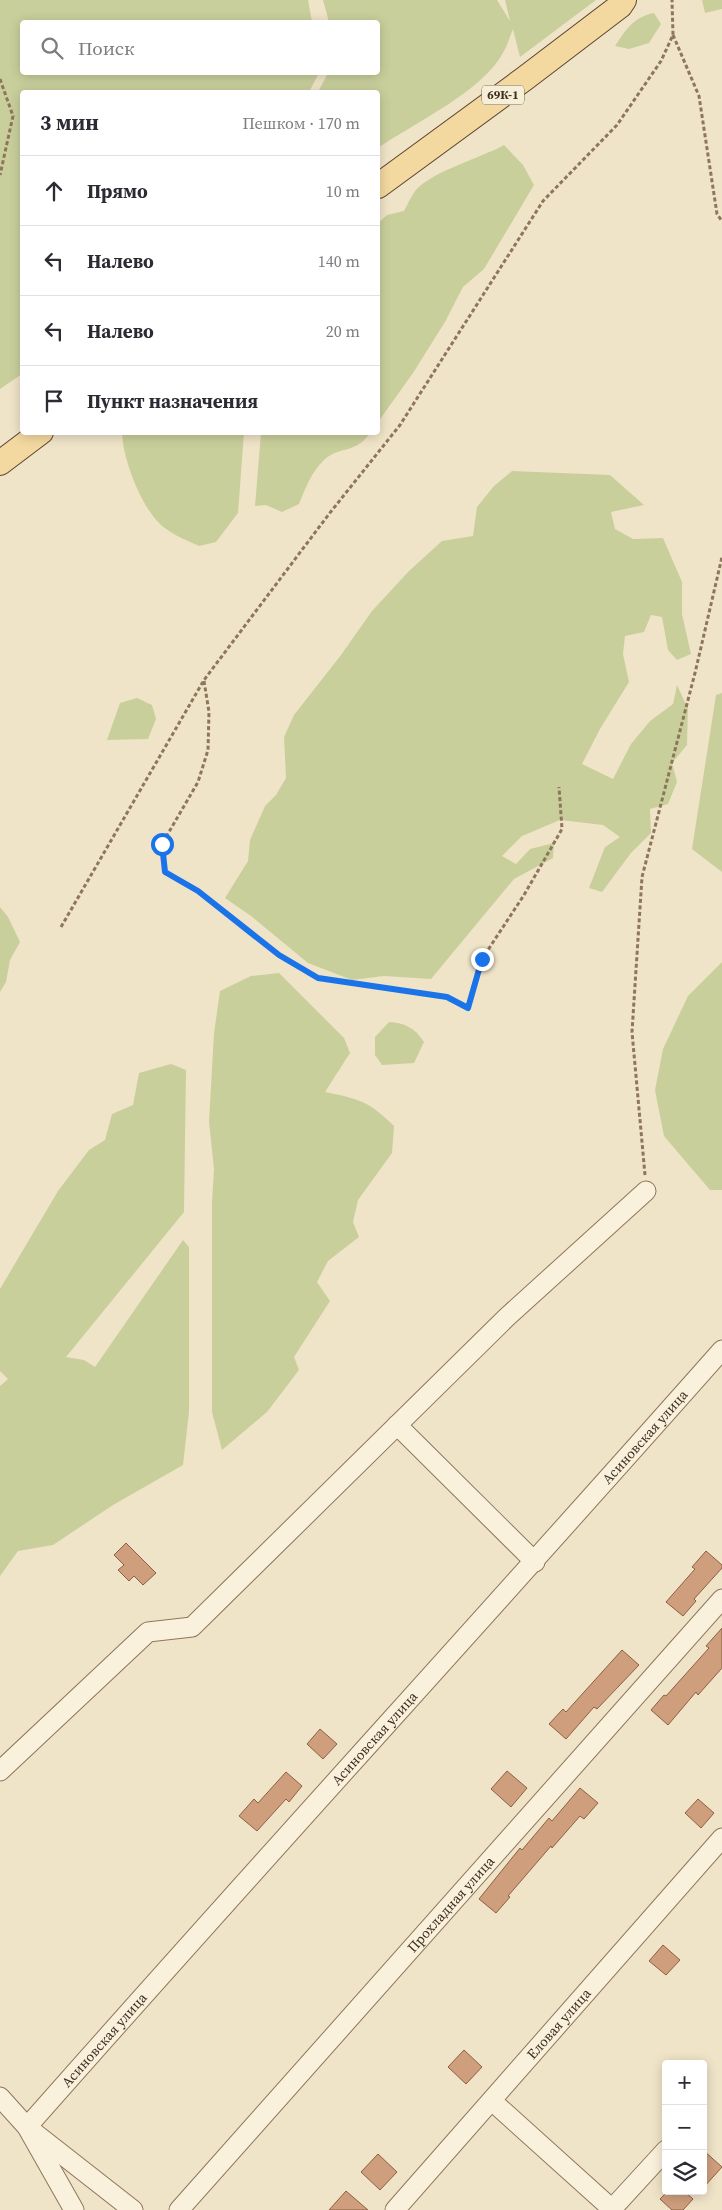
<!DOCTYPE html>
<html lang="ru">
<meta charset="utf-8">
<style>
body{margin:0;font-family:"Source Serif 4",serif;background:#f2f2f3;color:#2b2b33}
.controls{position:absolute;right:15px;bottom:15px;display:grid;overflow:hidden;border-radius:5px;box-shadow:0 2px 12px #0003}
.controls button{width:45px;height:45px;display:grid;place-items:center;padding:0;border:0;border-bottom:1px solid #e1e1e2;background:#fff;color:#2b2b33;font:25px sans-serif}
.stop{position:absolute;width:15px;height:15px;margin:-11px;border:4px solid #1a73e8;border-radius:50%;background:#fff}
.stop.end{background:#1a73e8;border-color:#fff;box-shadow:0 1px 5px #0008}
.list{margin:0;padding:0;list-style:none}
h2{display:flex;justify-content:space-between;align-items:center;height:65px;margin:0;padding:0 20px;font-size:21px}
h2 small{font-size:16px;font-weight:400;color:#7c7c81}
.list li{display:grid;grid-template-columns:32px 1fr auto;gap:15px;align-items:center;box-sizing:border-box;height:70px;padding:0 20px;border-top:1px solid #e1e1e2}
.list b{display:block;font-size:19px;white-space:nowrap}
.list em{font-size:16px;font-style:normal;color:#7c7c81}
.icon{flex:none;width:28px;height:28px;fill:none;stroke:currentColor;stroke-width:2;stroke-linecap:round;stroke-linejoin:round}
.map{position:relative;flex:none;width:722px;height:2210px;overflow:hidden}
.search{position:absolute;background:#fff;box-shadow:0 2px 12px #0003;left:20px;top:20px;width:360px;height:55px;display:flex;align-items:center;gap:12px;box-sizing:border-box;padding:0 18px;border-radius:5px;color:#7c7c81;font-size:19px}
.panel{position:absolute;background:#fff;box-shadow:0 2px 12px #0003;left:20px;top:90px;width:360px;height:345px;border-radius:5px}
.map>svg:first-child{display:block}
</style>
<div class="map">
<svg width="722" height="2210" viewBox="0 0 722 2210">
<rect width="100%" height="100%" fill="#f0e4c8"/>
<!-- green -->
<g fill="#c9cf9b">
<polygon points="0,0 308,0 312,22 22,22 22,72 319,73 309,92 22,92 22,374 0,389"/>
<path d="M 323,0 L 497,0 L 510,21 L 505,0 L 596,0 L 520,57 L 513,29 C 510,36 508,44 504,51 C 484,91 414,123 378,148 L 378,92 L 318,92 L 328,73 L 378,72 L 378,22 L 329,22 Z"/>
<polygon points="702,0 722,0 722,9 705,13"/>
<path d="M 654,13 L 661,24 L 649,43 L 629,49 L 615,46 C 626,29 634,17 654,13 Z"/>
<path d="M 504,145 L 523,165 L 534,185 L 484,269 L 463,287 L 445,322 L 413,373 L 378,422 L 378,223 L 387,215 L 404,211 C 407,205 411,197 415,191 C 432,171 481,158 504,145 Z"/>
<path d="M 122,433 L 244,433 L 238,513 L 216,542 L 199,546 C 186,540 168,533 158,522 C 140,503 123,459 122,433 Z"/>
<path d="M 261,433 L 261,432 L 370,433 C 356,454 339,446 324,460 C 312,471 305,489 299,504 L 282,512 L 266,505 L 255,506 Z"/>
<polygon points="512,471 610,475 644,505 611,512 615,529 633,539 663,538 682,582 682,614 691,654 677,660 668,650 662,617 651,615 644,632 625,636 623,654 629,682 600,729 582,764 613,779 631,744 650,721 673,704 677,685 688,709 687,745 672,763 677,782 668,804 650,809 651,833 631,853 602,892 589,888 605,847 620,837 603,825 560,820 522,836 502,856 516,864 530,849 554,843 553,858 514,879 431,979 384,976 352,980 308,963 251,916 225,898 248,861 250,840 265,806 276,795 286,778 284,737 294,715 341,655 372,611 409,571 442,541 473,536 477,507 494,486"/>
<polygon points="722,693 722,872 692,849 716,695"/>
<polygon points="137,698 152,705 156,719 148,739 107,740 120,703"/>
<polygon points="0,907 8,917 20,942 10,960 6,982 0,992"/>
<polygon points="722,962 722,1190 710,1190 664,1136 655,1090 663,1049 688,996"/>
<path d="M 279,973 L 344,1038 L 350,1053 L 325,1092 C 359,1099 369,1101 394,1126 L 392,1153 L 358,1200 L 353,1222 L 359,1237 L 328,1261 L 317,1282 L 330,1301 L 294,1357 L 299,1370 L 267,1412 L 222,1450 L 212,1412 L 212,1202 L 214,1169 L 209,1122 L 214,1033 L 220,991 L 251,976 Z"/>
<path d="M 389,1022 C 405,1023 415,1028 424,1042 L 414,1063 L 382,1065 L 375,1055 L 375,1037 Z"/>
<polygon points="171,1064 186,1070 184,1212 66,1357 84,1360 95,1367 183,1240 189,1247 189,1412 183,1465 113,1505 53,1545 18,1551 0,1576 0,1386 8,1379 0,1371 0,1289 58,1191 89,1150 105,1140 112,1114 133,1105 139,1073"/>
</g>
<!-- building -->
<g fill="#cf9f7d" stroke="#8d5f41">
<polygon points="126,1543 156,1573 143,1585 134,1576 129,1581 118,1570 124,1565 114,1555"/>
<polygon points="706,1551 722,1565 722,1568 694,1599 696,1601 683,1616 666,1602 695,1569 692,1567"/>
<polygon points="722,1628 722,1668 698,1695 696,1692 668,1725 651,1710 664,1695 666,1696 709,1648 706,1646"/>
<polygon points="622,1650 639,1665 597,1709 594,1707 566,1739 549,1724 563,1709 566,1712"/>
<polygon points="320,1729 337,1744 323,1759 307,1744"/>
<polygon points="507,1771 527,1788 511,1807 491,1789"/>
<polygon points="286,1772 302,1786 289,1802 286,1799 257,1831 239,1816 254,1799 258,1803"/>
<polygon points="580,1788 598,1803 584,1819 580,1816 552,1848 551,1846 508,1896 510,1897 496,1913 479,1899 520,1848 522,1850 549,1818 552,1821"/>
<polygon points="698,1799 714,1813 701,1828 685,1813"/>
<polygon points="663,1945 680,1960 666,1975 649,1961"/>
<polygon points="464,2050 482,2067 466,2084 448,2067"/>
<polygon points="703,2150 722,2167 703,2188"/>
<polygon points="378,2154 397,2172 380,2190 361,2172"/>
<polygon points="346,2191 368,2210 329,2210"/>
<polygon points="668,2191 684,2191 693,2199 683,2210 672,2210 660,2199"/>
</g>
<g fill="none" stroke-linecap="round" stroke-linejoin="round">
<!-- minor casing -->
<g stroke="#8d765c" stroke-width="21">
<g id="minor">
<polyline points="397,1425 535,1562"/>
<polyline points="0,1771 148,1632 192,1627 507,1317 646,1191"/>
<polyline points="0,2097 27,2127 74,2210"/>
<polyline points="492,2101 612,2209"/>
<path id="s1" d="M 133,2210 L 27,2127 C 257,1866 492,1610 722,1350"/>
<path id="s2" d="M 179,2210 L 722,1599"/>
<path id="s3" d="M 395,2210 L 722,1838"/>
<polyline points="611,2210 666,2150"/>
</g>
</g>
<!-- major casing -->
<g stroke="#5b4430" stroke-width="26">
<g id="major">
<polyline points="378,186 524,79 620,6 624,0"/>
<polyline points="0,463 41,432"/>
</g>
</g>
<!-- path -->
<g stroke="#8d765c" stroke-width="3" stroke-dasharray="4 2.5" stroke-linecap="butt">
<polyline points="673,35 699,96 717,214 722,221"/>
<polyline points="0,79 13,116 0,175"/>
<polyline points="204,681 209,712 208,750 198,782 162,844 165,872 198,891 279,955 319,978 447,997 468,1007 482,959 524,895 562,829 559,787"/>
<polyline points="61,927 204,680 329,514 400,425 543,201 617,125 661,61 673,35 672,0"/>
<polyline points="645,1175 632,1032 642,877 695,673 722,557"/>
</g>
<!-- minor -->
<use href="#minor" stroke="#faf1dc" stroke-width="19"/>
<!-- major -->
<use href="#major" stroke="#f3d9a0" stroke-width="24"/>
</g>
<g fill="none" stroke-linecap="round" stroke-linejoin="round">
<!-- route -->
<polyline stroke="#1a73e8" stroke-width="6" points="162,844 165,872 198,891 279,955 318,978 447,997 468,1008 482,959"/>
</g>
<g text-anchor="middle" stroke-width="4" stroke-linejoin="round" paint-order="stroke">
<!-- shield labels -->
<rect fill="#f7eed8" stroke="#756857" stroke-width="1" x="482" y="85.5" width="42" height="19" rx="4"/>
<g font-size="12" font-weight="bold" fill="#3d2e20">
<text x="503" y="99">69К-1</text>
</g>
<!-- street labels -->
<g font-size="14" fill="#3d2e20" stroke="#f7eed8">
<text dy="5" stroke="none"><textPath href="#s1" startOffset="1061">Асиновская улица</textPath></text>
<text dy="5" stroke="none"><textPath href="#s1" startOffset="656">Асиновская улица</textPath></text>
<text dy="5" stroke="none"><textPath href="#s2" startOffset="409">Прохладная улица</textPath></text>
<text dy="5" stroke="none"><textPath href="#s3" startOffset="248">Еловая улица</textPath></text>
<text dy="5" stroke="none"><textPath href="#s1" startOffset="251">Асиновская улица</textPath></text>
</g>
</g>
</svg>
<div class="controls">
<button>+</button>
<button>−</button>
<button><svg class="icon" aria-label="layers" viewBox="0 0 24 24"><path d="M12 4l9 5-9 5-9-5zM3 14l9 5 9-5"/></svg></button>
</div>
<div class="stop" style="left:162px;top:844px"></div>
<div class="stop end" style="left:482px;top:959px"></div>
<div class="search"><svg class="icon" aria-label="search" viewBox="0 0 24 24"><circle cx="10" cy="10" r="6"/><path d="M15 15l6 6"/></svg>Поиск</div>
<section class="panel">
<h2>3 мин<small>Пешком · 170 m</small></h2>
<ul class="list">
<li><svg class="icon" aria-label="ahead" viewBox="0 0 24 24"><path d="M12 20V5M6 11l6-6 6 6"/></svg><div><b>Прямо</b></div><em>10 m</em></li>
<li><svg class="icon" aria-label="left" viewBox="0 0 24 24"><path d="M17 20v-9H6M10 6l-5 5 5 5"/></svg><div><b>Налево</b></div><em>140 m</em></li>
<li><svg class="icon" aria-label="left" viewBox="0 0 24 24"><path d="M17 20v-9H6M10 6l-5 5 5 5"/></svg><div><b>Налево</b></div><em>20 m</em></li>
<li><svg class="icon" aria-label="arrive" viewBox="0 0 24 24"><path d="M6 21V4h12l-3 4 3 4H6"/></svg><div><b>Пункт назначения</b></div></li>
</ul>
</section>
</div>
